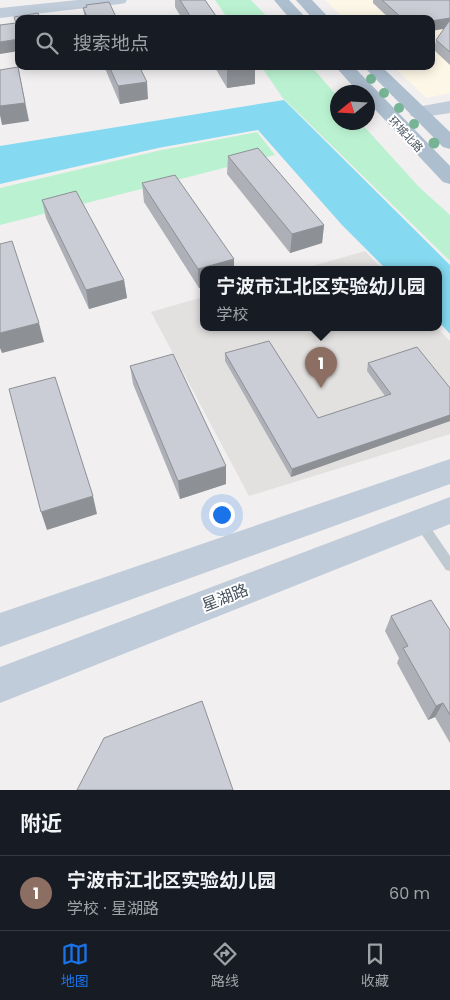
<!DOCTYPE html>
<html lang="zh">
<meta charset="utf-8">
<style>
body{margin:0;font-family:Poppins,"Noto Sans SC",sans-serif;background:#242831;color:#f1f3f6}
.compass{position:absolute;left:330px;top:85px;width:45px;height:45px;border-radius:50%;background:#171b24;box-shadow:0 2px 12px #0003;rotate:252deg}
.you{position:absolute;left:221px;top:514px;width:18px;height:18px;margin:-12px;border:4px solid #fff;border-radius:50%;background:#1a73e8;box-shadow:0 0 0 8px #1a73e833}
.badge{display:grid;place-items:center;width:32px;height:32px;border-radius:50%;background:#1a73e8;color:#fff;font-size:16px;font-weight:700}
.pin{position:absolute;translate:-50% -41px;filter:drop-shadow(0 1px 2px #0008)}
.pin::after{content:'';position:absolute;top:26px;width:18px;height:15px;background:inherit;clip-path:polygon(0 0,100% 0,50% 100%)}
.popup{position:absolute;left:200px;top:266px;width:242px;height:65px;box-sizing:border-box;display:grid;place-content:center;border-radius:10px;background:#171b24;filter:drop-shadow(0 1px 4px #0005);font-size:16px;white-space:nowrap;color:#9ea1a6}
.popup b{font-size:19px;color:#f1f3f6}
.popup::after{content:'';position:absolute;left:50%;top:100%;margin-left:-10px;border:10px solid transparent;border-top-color:#171b24}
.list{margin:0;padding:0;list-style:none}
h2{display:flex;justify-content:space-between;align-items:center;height:65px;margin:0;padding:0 20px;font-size:21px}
h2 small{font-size:16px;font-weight:400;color:#9ea1a6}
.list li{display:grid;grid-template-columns:32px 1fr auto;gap:15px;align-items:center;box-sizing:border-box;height:75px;padding:0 20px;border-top:1px solid #363941}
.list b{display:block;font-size:19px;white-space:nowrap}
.list p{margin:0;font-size:16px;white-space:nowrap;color:#9ea1a6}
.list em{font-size:16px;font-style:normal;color:#9ea1a6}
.icon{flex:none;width:28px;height:28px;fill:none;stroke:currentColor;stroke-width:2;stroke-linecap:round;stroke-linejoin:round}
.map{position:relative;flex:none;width:450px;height:790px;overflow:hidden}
.search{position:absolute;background:#171b24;box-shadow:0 2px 12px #0003;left:15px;right:15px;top:15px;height:55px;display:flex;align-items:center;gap:12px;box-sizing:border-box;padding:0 18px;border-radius:10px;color:#9ea1a6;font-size:19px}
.sheet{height:140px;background:#171b24}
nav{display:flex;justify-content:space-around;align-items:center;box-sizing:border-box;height:70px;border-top:1px solid #363941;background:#171b24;font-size:14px;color:#9ea1a6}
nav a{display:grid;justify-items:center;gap:2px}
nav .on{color:#1a73e8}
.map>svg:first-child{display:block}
</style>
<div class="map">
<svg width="450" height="790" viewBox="0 0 450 790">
<rect width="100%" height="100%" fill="#f1efef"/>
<!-- commercial -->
<polygon fill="#fdf7e7" points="325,0 450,0 450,93 426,98 393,66 431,66 431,19 344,19"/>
<!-- education -->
<g fill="#e3e0e0">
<polygon points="365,251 382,269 302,269"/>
<polygon points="203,297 204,327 436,327 450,341 450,434 249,496 151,312"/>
</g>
<!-- green -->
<g fill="#baf2d1">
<polygon points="215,0 251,0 269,19 228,19"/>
<polygon points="261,66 311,66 337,96 338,122 361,123 419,187 450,215 450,261 282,97"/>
<polygon points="257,132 275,155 0,225 0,188 157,151"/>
</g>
<!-- water -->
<polygon fill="#85d9f1" points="284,100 450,265 450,334 439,322 438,269 386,269 342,225 258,130 158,148 0,184 0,146"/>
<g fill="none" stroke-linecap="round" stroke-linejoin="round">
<!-- lane -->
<polygon fill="#bec9d2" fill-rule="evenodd" points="420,517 424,518 450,556 450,571 446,570 416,526 414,522 416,518"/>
<!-- secondary -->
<g fill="#c0ccd9" fill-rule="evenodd">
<polygon points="78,0 127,0 125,3 120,4 0,18 0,8"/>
<polygon points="450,101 450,113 418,118 411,116 409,112 411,108"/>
<polygon points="450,459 450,484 0,647 0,613"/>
<polygon points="450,497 450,524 0,703 0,667"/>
</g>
<!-- primary -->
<g fill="#adbecf" fill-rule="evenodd">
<polygon points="274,0 289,0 307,19 290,19"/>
<polygon points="296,0 312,0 330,19 313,19"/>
<polygon points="335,66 353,66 450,166 450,184 443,182 368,102 368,92 358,92"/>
<polygon points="363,66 381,66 450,132 450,149 443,147"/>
</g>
</g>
<!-- trees -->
<g fill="#76b495">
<circle cx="371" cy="79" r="5"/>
<circle cx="384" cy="93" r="5"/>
<circle cx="399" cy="108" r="5"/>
<circle cx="414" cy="124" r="5"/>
<circle cx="434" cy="143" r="5.5"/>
</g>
<!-- wall -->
<g fill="#aeb0b7">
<polygon points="175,0 205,0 218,19 182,19 175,7"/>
<polygon points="373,0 450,0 450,65 434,50 436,40 444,29 431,19 390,19 373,3"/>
<polygon points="86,5 117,19 85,19 83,8 87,8"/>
<polygon points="104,66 139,66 148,99 120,104"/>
<polygon points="214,66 255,66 255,84 227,88"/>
<polygon points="228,156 324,225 322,243 290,253 227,174"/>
<polygon points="142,183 234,259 234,269 204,269 204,287 199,288 144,202"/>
<polygon points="42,200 124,280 127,298 89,309 46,218"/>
<polygon points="225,353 318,418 385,396 367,371 368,363 450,388 450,421 291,477 225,361"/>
<polygon points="130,366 226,484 180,499 133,384"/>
<polygon points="391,616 450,630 450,743 435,717 428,720 397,663 399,658 385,631"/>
</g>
<!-- shaded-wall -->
<g fill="#8d9095">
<polygon points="450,18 449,28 431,31 431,21"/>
<polygon points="19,39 19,51 0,54 0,42"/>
<polygon points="255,66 255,84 227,88 227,70"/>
<polygon points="18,67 29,121 2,125 0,115 0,106"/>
<polygon points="147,82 148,99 120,104 118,86"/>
<polygon points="324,225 322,243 290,253 292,234"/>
<polygon points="234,259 234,269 204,269 204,287 199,288 198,269"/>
<polygon points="124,280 127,298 89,309 86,290"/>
<polygon points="39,323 44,342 2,353 0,348 0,333"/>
<polygon points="450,415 450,421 291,477 292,469"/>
<polygon points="226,466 226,484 180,499 178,481"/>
<polygon points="93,496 97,514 47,530 41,512"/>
<polygon points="443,703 435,717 428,720 436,706"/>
</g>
<!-- building -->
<g fill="#cacdd5" stroke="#8d9095">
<polygon points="180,0 205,0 218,19 192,19"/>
<polygon points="382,0 450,0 450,18 431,21 431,19 403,19"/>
<polygon points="109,2 117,19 88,19 83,8 87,7 86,5"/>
<polygon points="38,13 40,19 19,19 19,39 0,42 0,25 16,23 14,17"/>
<polygon points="450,20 450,52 436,40"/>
<polygon points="109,66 139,66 147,82 118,86"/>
<polygon points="224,66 255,66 227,70"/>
<polygon points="18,67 25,103 0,106 0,70"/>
<polygon points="258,148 324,225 292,234 228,156"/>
<polygon points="175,175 234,259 198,269 142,183"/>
<polygon points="76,191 124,280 86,290 42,200"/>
<polygon points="12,241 39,323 0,333 0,244"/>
<polygon points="269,341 318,418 391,394 368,363 417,347 450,388 450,415 292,469 225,353"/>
<polygon points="173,354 226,466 178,481 130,366"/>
<polygon points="55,377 93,496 41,512 9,389"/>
<polygon points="431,600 450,630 450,715 443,703 436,706 403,648 408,646 391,616"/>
<polygon points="202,701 233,790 77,790 104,738"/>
</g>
<g text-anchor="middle" stroke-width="4" stroke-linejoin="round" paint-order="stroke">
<!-- far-street labels -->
<g font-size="11" fill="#46525d" stroke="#fff">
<text transform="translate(406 134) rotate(47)" y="4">环城北路</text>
</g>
<!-- near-street labels -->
<g font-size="16" fill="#46525d" stroke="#fff">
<text transform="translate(225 597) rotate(-21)" y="6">星湖路</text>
</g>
</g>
</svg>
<svg class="compass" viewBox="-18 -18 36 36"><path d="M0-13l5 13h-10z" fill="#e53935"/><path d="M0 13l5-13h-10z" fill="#9ea1a6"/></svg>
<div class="you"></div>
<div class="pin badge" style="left:321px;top:388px;background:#8d6e63">1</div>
<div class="popup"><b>宁波市江北区实验幼儿园</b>学校</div>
<div class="search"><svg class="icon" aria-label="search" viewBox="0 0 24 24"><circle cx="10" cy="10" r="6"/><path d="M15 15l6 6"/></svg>搜索地点</div>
</div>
<section class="sheet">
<h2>附近<small></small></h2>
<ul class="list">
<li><span class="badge" style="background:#8d6e63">1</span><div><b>宁波市江北区实验幼儿园</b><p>学校 · 星湖路</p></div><em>60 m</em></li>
</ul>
</section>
<nav>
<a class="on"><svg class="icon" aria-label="map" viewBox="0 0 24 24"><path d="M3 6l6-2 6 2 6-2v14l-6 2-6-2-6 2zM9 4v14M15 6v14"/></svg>地图</a>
<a><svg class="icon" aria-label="directions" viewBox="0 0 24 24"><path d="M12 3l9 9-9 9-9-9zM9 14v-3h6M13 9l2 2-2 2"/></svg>路线</a>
<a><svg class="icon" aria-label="saved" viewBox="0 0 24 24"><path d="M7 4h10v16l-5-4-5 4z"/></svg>收藏</a>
</nav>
